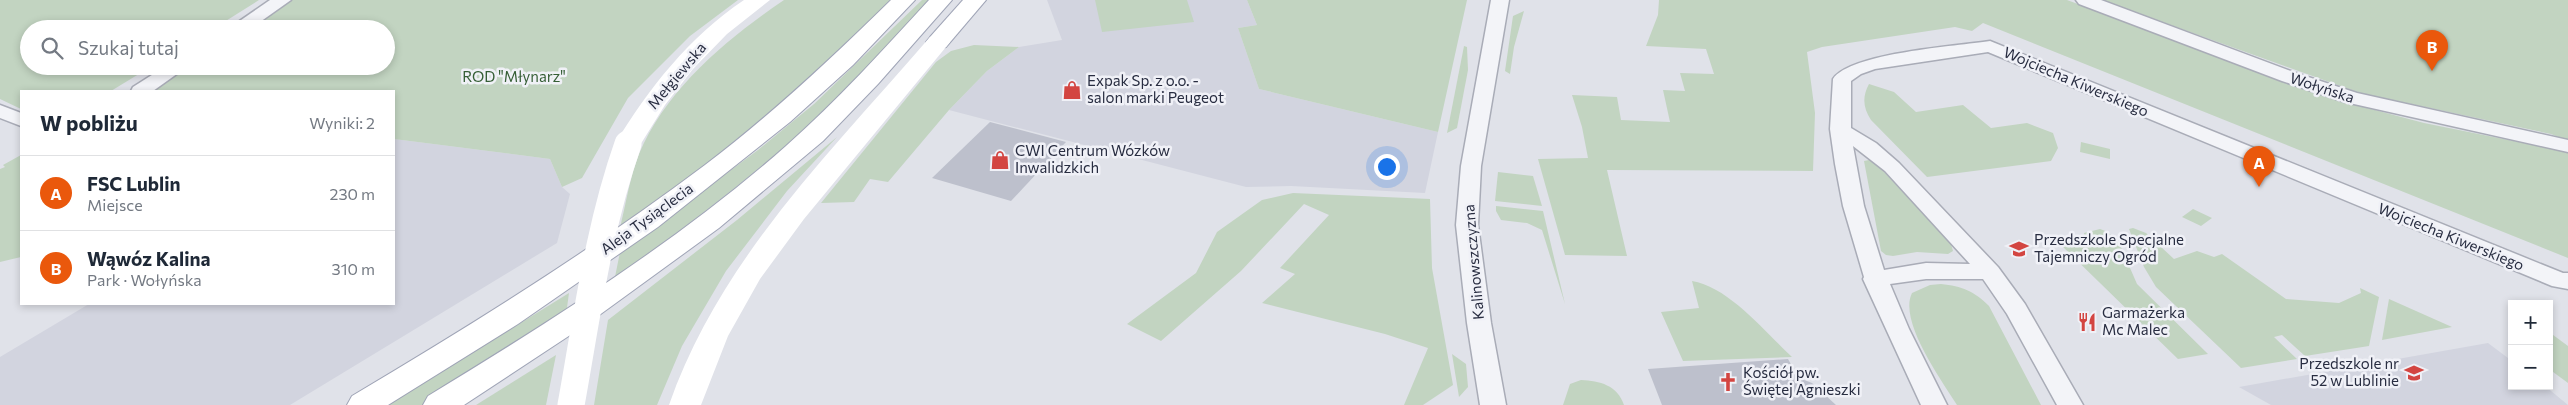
<!DOCTYPE html>
<html lang="pl">
<meta charset="utf-8">
<style>
body{margin:0;font-family:Commissioner,sans-serif;background:#f6f6f7;color:#1f2937}
.controls{position:absolute;right:15px;bottom:15px;display:grid;overflow:hidden;border-radius:0px;box-shadow:0 2px 8px #0003}
.controls button{width:45px;height:45px;display:grid;place-items:center;padding:0;border:0;border-bottom:1px solid #e0e1e3;background:#fff;color:#1f2937;font:25px sans-serif}
.you{position:absolute;left:1386px;top:166px;width:18px;height:18px;margin:-12px;border:4px solid #fff;border-radius:50%;background:#1a73e8;box-shadow:0 0 0 8px #1a73e833}
.badge{display:grid;place-items:center;width:32px;height:32px;border-radius:50%;background:#ea580c;color:#fff;font-size:16px;font-weight:700}
.pin{position:absolute;translate:-50% -41px;filter:drop-shadow(0 1px 2px #0008)}
.pin::after{content:'';position:absolute;top:26px;width:18px;height:15px;background:inherit;clip-path:polygon(0 0,100% 0,50% 100%)}
.list{margin:0;padding:0;list-style:none}
h2{display:flex;justify-content:space-between;align-items:center;height:65px;margin:0;padding:0 20px;font-size:21px}
h2 small{font-size:16px;font-weight:400;color:#747a83}
.list li{display:grid;grid-template-columns:32px 1fr auto;gap:15px;align-items:center;box-sizing:border-box;height:75px;padding:0 20px;border-top:1px solid #e0e1e3}
.list b{display:block;font-size:19px;white-space:nowrap}
.list p{margin:0;font-size:16px;white-space:nowrap;color:#747a83}
.list em{font-size:16px;font-style:normal;color:#747a83}
.icon{flex:none;width:28px;height:28px;fill:none;stroke:currentColor;stroke-width:2;stroke-linecap:round;stroke-linejoin:round}
.map{position:relative;flex:none;width:2568px;height:405px;overflow:hidden}
.search{position:absolute;background:#fff;box-shadow:0 2px 8px #0003;left:20px;top:20px;width:375px;height:55px;display:flex;align-items:center;gap:12px;box-sizing:border-box;padding:0 18px;border-radius:28px;color:#747a83;font-size:19px}
.panel{position:absolute;background:#fff;box-shadow:0 2px 8px #0003;left:20px;top:90px;width:375px;height:215px;border-radius:0px}
.map>svg:first-child{display:block}
</style>
<div class="map">
<svg width="2568" height="405" viewBox="0 0 2568 405">
<rect width="100%" height="100%" fill="#e0e2e9"/>
<!-- built -->
<g fill="#d2d4df">
<polygon points="1047,0 1247,0 1257,25 1238,28 1259,89 1438,132 1425,193 1291,186 1246,187 949,110 987,71 1019,47 1062,40"/>
<polygon points="394,139 550,159 562,187 570,194 557,243 290,405 0,405 0,357 89,304 394,304"/>
<polygon points="2488,343 2512,361 2512,386 2545,386 2568,405 2271,405 2239,387"/>
</g>
<!-- green -->
<g fill="#c2d4c1">
<polygon points="0,0 259,0 213,29 29,29 29,66 152,66 111,91 21,91 21,109 0,99"/>
<polygon points="292,0 738,0 690,36 628,98 582,178 562,187 550,159 394,139 394,91 151,91 190,66 386,66 386,29 247,29"/>
<path d="M 784,0 L 890,0 L 805,84 L 726,149 L 620,228 C 626,203 630,177 639,154 C 666,89 728,38 784,0 Z"/>
<path d="M 922,0 L 930,0 C 905,27 882,55 856,81 C 782,154 700,218 615,277 L 620,252 L 758,150 L 814,104 Z"/>
<polygon points="1095,0 1187,0 1194,22 1102,32"/>
<polygon points="1247,0 1467,0 1438,132 1259,89 1238,28 1257,25"/>
<polygon points="1659,0 2067,0 2337,100 2424,123 2568,152 2568,258 1983,23 1972,31 1955,27 1822,47 1807,52 1815,113 1813,171 1607,170 1627,256 1565,255 1538,159 1588,158 1582,127 1572,95 1617,97 1621,120 1670,122 1663,90 1685,91 1680,73 1714,74 1706,49 1646,46 1658,15"/>
<polygon points="2101,0 2568,0 2568,141 2551,134 2360,93"/>
<polygon points="1524,11 1514,47 1510,74 1505,71 1513,16"/>
<polygon points="974,45 1019,47 987,71 949,110 888,182 870,179 854,202 821,203 936,62 951,51"/>
<polygon points="1464,46 1467,47 1468,70 1457,128 1447,133"/>
<path d="M 1869,84 L 1894,92 L 1916,112 L 1963,105 L 1991,128 L 2027,123 L 2053,133 L 2058,148 L 2051,161 L 1927,177 L 1871,120 C 1863,108 1862,97 1869,84 Z"/>
<polygon points="837,137 787,191 726,271 682,346 657,405 594,405 608,320 737,220"/>
<polygon points="2081,142 2110,149 2110,159 2080,152"/>
<polygon points="21,155 21,257 0,262 0,169 5,167 3,165"/>
<polygon points="1869,160 1874,161 1951,244 1953,251 1948,254 1917,252 1893,256 1886,255 1881,251 1864,161"/>
<polygon points="1498,172 1533,176 1542,206 1495,201"/>
<polygon points="1293,193 1430,199 1432,268 1453,385 1423,405 1404,405 1428,348 1385,334 1262,303 1295,274 1280,268 1329,215 1304,204 1241,271 1161,341 1127,324 1196,273 1217,232 1262,200"/>
<polygon points="1496,206 1543,211 1565,304 1542,230 1527,223 1501,220 1496,211"/>
<polygon points="2193,209 2212,218 2201,226 2182,217"/>
<polygon points="2133,228 2146,233 2174,259 2197,251 2214,257 2222,254 2286,299 2339,303 2361,293 2360,288 2379,297 2369,346 2305,356 2282,335 2274,337 2297,359 2241,368 2156,287 2144,267 2129,229"/>
<polygon points="2100,229 2108,232 2120,245 2137,284 2208,354 2178,359 2060,244 2085,240 2084,233"/>
<path d="M 1692,281 C 1729,287 1765,332 1792,357 L 1683,361 L 1661,312 L 1699,308 Z"/>
<path d="M 1941,284 C 1962,286 1974,291 1989,306 L 2041,405 L 1957,405 C 1942,381 1898,321 1912,293 L 1930,285 Z"/>
<polygon points="569,293 566,315 424,405 388,405"/>
<polygon points="2389,299 2452,327 2382,340"/>
<polygon points="2549,332 2568,346 2568,383 2549,369"/>
<polygon points="1452,354 1466,364 1468,387 1459,397"/>
<polygon points="556,355 546,405 476,405"/>
<path d="M 1581,380 C 1600,381 1617,385 1624,405 L 1563,405 L 1570,384 Z"/>
</g>
<!-- building -->
<g fill="#bdc0cc">
<polygon points="990,122 1066,142 1011,201 932,178"/>
<polygon points="1788,359 1799,378 1812,383 1836,405 1662,405 1648,369"/>
</g>
<g fill="none" stroke-linecap="round" stroke-linejoin="round">
<!-- street casing -->
<g stroke="#a9acb7" stroke-width="3">
<g id="street">
<polygon points="270,0 291,0 250,29 228,29"/>
<polygon points="1491,0 1509,0 1481,166 1478,225 1491,323 1506,405 1480,405 1467,323 1456,225 1461,166"/>
<polygon points="2076,0 2101,0 2296,73 2357,93 2568,140 2568,152 2345,102 2282,81 2079,4"/>
<path d="M 1990,41 L 2563,273 L 2568,273 L 2568,289 L 2552,286 L 1988,52 L 1875,69 L 1861,74 L 1851,81 L 1851,128 L 1876,143 L 1899,163 L 1998,267 L 2025,304 L 2083,405 L 2057,405 L 2007,314 L 1983,279 L 1926,279 L 1890,284 L 1909,329 L 1947,405 L 1921,405 L 1863,279 L 1864,277 L 1843,206 L 1835,164 L 1830,129 L 1833,79 C 1850,53 1957,46 1990,41 ZM 1853,146 L 1885,171 L 1970,264 L 1926,263 L 1884,270 L 1864,206 Z"/>
<polygon points="166,66 188,66 153,91 131,91 133,87"/>
<polygon points="0,105 21,113 21,126 0,118"/>
</g>
</g>
<!-- primary casing -->
<g stroke="#9fa4b6" stroke-width="2">
<g id="primary">
<path d="M 891,0 L 915,0 L 853,65 L 790,122 L 658,227 L 518,324 L 388,405 L 347,405 L 352,396 C 473,324 592,250 705,165 C 771,115 832,58 891,0 Z"/>
<path d="M 929,0 L 952,0 L 878,84 L 823,141 L 719,228 L 587,324 L 464,405 L 423,405 L 428,396 C 551,321 677,242 786,146 C 837,101 883,50 929,0 Z"/>
<polygon points="963,0 986,0 946,47 938,49 930,47 926,42 930,37"/>
</g>
</g>
<!-- street -->
<use href="#street" fill="#f3f4f8" fill-rule="evenodd"/>
<!-- secondary -->
<g fill="#fff" fill-rule="evenodd">
<path d="M 744,0 L 770,0 L 727,34 L 693,69 L 665,105 L 637,150 L 628,152 L 619,150 L 615,144 C 649,88 689,37 744,0 Z"/>
<path d="M 938,35 L 946,37 L 950,42 L 946,47 L 804,219 L 760,279 L 728,336 L 701,405 L 669,405 C 720,259 831,152 930,37 Z"/>
</g>
<!-- primary -->
<use href="#primary" fill="#fff" fill-rule="evenodd"/>
<!-- secondary-bridge -->
<path stroke="#fff" stroke-width="27" d="M 571,405 C 587,317 598,229 628,144"/>
</g>
<!-- icons -->
<defs>
<g id="shop-bare" transform="scale(1.5)"><path d="M-5-2.5h2.3a2.7 3.5 0 0 1 5.4 0H5L5.5 6h-11ZM-1.5-2.5h3a1.5 2.3 0 0 0-3 0Z" fill="#d34541" stroke="#f0f1f7" stroke-width="2.5" paint-order="stroke"/></g>
<g id="school-bare" transform="scale(1.5)"><path d="M0-5L7-2L0 1L-7-2ZM-4 1L0 2.5L4 1V4Q0 6-4 4Z" fill="#d34541" stroke="#f0f1f7" stroke-width="2.5" paint-order="stroke"/></g>
<g id="restaurant-bare" transform="scale(1.5)"><path d="M-5-6h1v4h1v-4h1v4h1v-4h1v5L-1.5 .5V6h-2V.5L-5-1ZM5-6V6H3V1.5H1.5Q1.5-4 5-6Z" fill="#d34541" stroke="#f0f1f7" stroke-width="2.5" paint-order="stroke"/></g>
<g id="church-bare" transform="scale(1.5)"><path d="M-1.2-6h2.4v3.5h3.3v2.4h-3.3V6h-2.4V-.1h-3.3v-2.4h3.3Z" fill="#d34541" stroke="#f0f1f7" stroke-width="2.5" paint-order="stroke"/></g>
</defs>
<g fill-rule="evenodd">
<use href="#shop-bare" x="1072" y="90"/>
<use href="#shop-bare" x="1000" y="160"/>
<use href="#school-bare" x="2019" y="249"/>
<use href="#restaurant-bare" x="2087" y="322"/>
<use href="#school-bare" x="2414" y="373"/>
<use href="#church-bare" x="1728" y="382"/>
</g>
<g text-anchor="middle" stroke-width="5" stroke-linejoin="round" paint-order="stroke">
<!-- street labels -->
<g font-size="15" fill="#282d41" stroke="#f0f1f7">
<text transform="translate(677 76) rotate(-50)" y="5">Mełgiewska</text>
<text transform="translate(2076 82) rotate(23)" y="5">Wojciecha Kiwerskiego</text>
<text transform="translate(2322 88) rotate(18)" y="5">Wołyńska</text>
<text transform="translate(647 219) rotate(-36)" y="5">Aleja Tysiąclecia</text>
<text transform="translate(2451 237) rotate(22)" y="5">Wojciecha Kiwerskiego</text>
<text transform="translate(1474 262) rotate(-95)" y="5">Kalinowszczyzna</text>
</g>
<!-- park labels -->
<g font-size="15" fill="#355e35" stroke="#f0f1f7">
<text x="514" y="82">ROD "Młynarz"</text>
</g>
<!-- poi labels -->
<g font-size="15" fill="#282d41" stroke="#f0f1f7" text-anchor="start">
<text x="1087" y="86">Expak Sp. z o.o. -<tspan x="1087" dy="17">salon marki Peugeot</tspan></text>
<text x="1015" y="156">CWI Centrum Wózków<tspan x="1015" dy="17">Inwalidzkich</tspan></text>
<text x="2034" y="245">Przedszkole Specjalne<tspan x="2034" dy="17">Tajemniczy Ogród</tspan></text>
<text x="2102" y="318">Garmażerka<tspan x="2102" dy="17">Mc Malec</tspan></text>
<text x="2399" y="369" text-anchor="end">Przedszkole nr<tspan x="2399" dy="17">52 w Lublinie</tspan></text>
<text x="1743" y="378">Kościół pw.<tspan x="1743" dy="17">Świętej Agnieszki</tspan></text>
</g>
</g>
</svg>
<div class="controls">
<button>+</button>
<button>−</button>
</div>
<div class="you"></div>
<div class="pin badge" style="left:2259px;top:187px">A</div>
<div class="pin badge" style="left:2432px;top:71px">B</div>
<div class="search"><svg class="icon" aria-label="search" viewBox="0 0 24 24"><circle cx="10" cy="10" r="6"/><path d="M15 15l6 6"/></svg>Szukaj tutaj</div>
<section class="panel">
<h2>W pobliżu<small>Wyniki: 2</small></h2>
<ul class="list">
<li><span class="badge">A</span><div><b>FSC Lublin</b><p>Miejsce</p></div><em>230 m</em></li>
<li><span class="badge">B</span><div><b>Wąwóz Kalina</b><p>Park · Wołyńska</p></div><em>310 m</em></li>
</ul>
</section>
</div>
